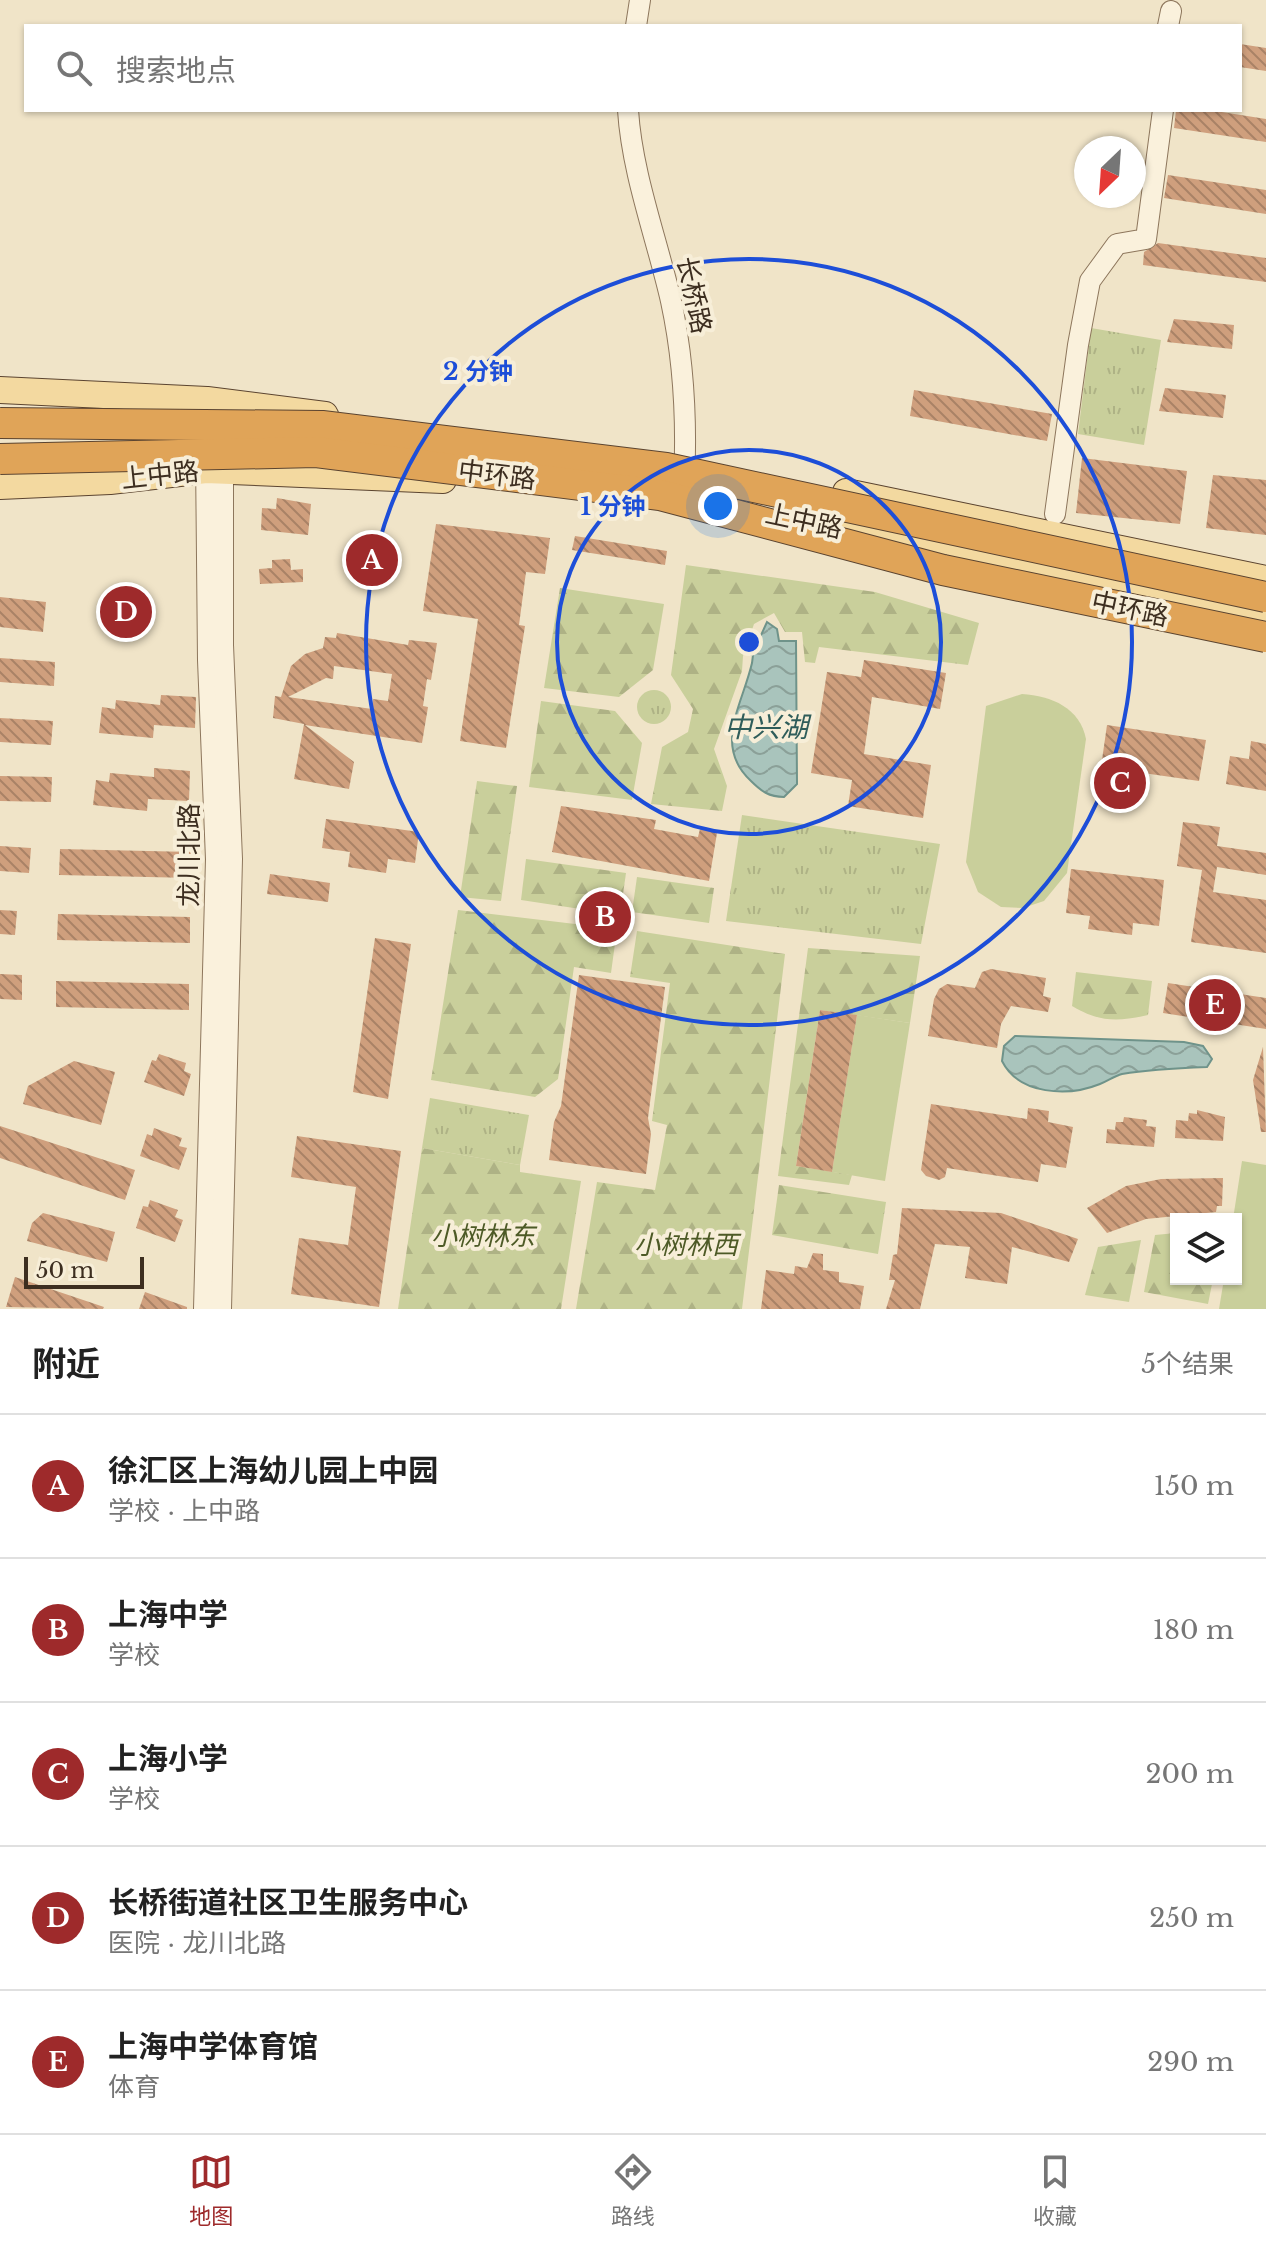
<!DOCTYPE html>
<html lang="zh">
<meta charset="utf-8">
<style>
body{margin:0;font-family:"Libre Baskerville","Noto Sans SC",serif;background:#f6f6f6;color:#222}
.controls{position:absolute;right:24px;bottom:24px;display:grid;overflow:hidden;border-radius:0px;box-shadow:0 2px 6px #0004}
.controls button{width:72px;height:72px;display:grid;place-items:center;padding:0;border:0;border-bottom:2px solid #e0e0e0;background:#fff;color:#222;font:40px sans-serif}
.compass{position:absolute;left:1074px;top:136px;width:72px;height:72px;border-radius:50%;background:#fff;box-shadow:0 2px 6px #0004;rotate:205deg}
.scale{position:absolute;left:24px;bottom:20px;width:120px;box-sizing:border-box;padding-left:8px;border:4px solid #3d2e20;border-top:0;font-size:22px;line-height:28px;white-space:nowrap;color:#3d2e20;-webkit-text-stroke:6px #f7eed8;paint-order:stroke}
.you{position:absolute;left:718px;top:506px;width:28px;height:28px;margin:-20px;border:6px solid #fff;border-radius:50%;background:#1a73e8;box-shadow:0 0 0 12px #1a73e833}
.badge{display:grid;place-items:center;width:52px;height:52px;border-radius:50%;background:#9e2a2b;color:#fff;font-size:26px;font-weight:700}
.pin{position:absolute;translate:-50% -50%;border:4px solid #fff;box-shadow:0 2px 8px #0006}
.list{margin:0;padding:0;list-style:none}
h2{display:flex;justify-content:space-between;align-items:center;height:104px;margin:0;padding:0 32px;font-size:34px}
h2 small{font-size:26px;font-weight:400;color:#767676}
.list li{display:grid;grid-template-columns:52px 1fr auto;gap:24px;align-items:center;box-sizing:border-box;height:144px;padding:0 32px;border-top:2px solid #e0e0e0}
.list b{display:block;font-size:30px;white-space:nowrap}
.list p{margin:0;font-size:26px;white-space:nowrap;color:#767676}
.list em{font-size:26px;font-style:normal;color:#767676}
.icon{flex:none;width:44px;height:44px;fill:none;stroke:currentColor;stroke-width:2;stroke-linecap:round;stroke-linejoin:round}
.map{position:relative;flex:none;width:1266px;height:1309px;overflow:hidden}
.search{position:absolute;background:#fff;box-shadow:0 2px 6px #0004;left:24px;right:24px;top:24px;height:88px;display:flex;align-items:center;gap:20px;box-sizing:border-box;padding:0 28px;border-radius:0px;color:#767676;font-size:30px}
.sheet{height:824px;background:#fff}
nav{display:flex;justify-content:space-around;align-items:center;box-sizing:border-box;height:112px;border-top:2px solid #e0e0e0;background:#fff;font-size:22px;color:#767676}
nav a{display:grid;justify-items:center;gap:4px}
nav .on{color:#9e2a2b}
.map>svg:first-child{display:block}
</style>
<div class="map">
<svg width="1266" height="1309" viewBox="0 0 1266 1309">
<defs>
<pattern id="grass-tufts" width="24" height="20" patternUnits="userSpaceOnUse" patternTransform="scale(2)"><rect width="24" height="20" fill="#c9cf9b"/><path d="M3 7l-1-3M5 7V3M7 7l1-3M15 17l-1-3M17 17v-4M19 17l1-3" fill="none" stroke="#aeb285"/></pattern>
<pattern id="forest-firs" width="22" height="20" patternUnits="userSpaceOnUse" patternTransform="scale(2)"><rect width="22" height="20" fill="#c9cf9b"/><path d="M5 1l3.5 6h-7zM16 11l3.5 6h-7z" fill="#aeb285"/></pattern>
<pattern id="water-waves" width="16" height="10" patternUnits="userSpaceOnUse" patternTransform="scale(2)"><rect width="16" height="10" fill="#a9c4bc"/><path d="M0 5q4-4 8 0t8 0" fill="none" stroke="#8ba098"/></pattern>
<pattern id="building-back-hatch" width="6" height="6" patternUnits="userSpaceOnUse" patternTransform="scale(2)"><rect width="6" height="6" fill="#cf9f7d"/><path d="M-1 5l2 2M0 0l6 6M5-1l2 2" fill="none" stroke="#a98266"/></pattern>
</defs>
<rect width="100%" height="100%" fill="#f0e4c8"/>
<!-- grass -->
<g fill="url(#grass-tufts)">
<polygon points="1091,328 1161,340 1144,445 1078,434"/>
<circle cx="654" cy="707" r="17"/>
<polygon points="742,815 940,844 921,944 726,921"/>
<polygon points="430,1098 529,1115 520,1165 422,1148"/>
</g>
<!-- forest -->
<g fill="url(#forest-firs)">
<polygon points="686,565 875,592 979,623 968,665 819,647 815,663 805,662 802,632 785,632 774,613 754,624 743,656 742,671 714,749 727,786 722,811 651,804 662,747 688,732 693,709 671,675"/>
<polygon points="560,588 664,604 653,670 619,697 544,688"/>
<polygon points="541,701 615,711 642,743 632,800 529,787"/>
<polygon points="477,781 517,786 501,901 460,897"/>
<polygon points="526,859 626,873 620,915 521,900"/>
<polygon points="637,877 714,888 709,923 632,912"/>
<polygon points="458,910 617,929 611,973 574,967 558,1079 535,1097 431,1080"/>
<polygon points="637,931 785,954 742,1309 576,1309 597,1182 655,1190 667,1125 652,1121 670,983 630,977"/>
<polygon points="808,948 920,956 910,1023 820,1010 796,1166 852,1175 849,1185 778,1176"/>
<path d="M 1076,972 L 1152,981 L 1148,1015 C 1117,1022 1099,1022 1072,1006 Z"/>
<polygon points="422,1148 520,1165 520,1172 581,1181 561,1309 398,1309"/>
<polygon points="779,1185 886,1202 878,1254 772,1235"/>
<polygon points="1176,1233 1176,1279 1213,1279 1208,1304 1144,1292 1155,1235"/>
<polygon points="1141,1240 1129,1302 1085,1295 1098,1247"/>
</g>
<!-- garden -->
<g fill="#c9cf9b">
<path d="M 1022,694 C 1052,696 1080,708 1086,739 L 1067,873 L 1044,901 L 1023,908 L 1001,907 L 978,892 L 966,862 L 986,706 Z"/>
<polygon points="857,1015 910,1023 885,1181 832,1172"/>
<polygon points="1242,1161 1266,1165 1266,1309 1219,1309 1224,1279 1236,1279 1236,1219 1233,1219"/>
</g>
<!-- water -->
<g fill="url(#water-waves)" stroke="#6f938a" stroke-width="2">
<path d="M 767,622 L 777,629 L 779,641 L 796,641 L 797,784 L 784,797 C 769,797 761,791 751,781 C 713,746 742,706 752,663 L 753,655 L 745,653 L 749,643 L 757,644 Z"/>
<path d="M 1015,1036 L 1184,1042 L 1203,1046 L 1212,1059 L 1207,1067 C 1178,1068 1151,1069 1122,1074 C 1114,1076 1108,1081 1100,1084 C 1068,1097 1019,1095 1002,1061 L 1004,1046 Z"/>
</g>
<!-- building -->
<g fill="url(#building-back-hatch)" fill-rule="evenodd">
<polygon points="1240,44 1266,48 1266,71 1240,67"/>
<polygon points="1176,110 1209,110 1266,119 1266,142 1174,128"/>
<polygon points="1168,175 1266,190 1266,214 1164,198"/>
<polygon points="1158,243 1266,258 1266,282 1143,265 1144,252"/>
<polygon points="1174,319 1234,325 1232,349 1167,342"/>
<polygon points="1165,388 1226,395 1223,418 1159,411"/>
<polygon points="914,390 1052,414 1047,441 910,416"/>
<polygon points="1082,458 1187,471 1180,524 1076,513"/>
<polygon points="1213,475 1266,480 1266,535 1206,528"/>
<polygon points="277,498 311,504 308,535 261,530 262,508 276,509"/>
<polygon points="436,524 550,538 545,574 526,572 519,625 525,626 506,748 460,741 478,619 423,611"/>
<polygon points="575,536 667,551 665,565 572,550"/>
<polygon points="290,559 291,570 303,569 303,582 260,584 259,569 272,568 272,560"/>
<polygon points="0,597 46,602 43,632 0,627"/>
<path d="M 337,633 L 408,645 L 409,640 L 437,643 L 431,680 L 427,679 L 423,706 L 428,707 L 422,743 L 305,725 L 354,762 L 349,789 L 294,779 L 304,724 L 273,718 L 275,696 L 281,697 L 291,666 L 305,654 L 323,648 L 325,637 L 336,638 ZM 334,666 L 392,674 L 388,701 L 373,699 L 372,709 L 288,697 L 326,678 L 333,679 Z"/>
<polygon points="0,658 55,662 54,686 0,682"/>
<polygon points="864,660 946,673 940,709 872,697 864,754 931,765 923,818 848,806 852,780 811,773 827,672 861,677"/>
<polygon points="161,695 196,697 195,728 154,725 153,738 99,733 102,707 115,709 116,700 160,705"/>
<polygon points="0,718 53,721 51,745 0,742"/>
<polygon points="1107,725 1206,740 1199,781 1101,767"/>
<polygon points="1251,741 1266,744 1266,791 1226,784 1230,756 1249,759"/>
<polygon points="154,768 190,771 189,801 148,799 147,811 93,805 96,780 109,782 110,773 154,777"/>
<polygon points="0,776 52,777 51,802 0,801"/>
<polygon points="561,806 656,820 654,829 698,837 700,829 717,833 709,881 552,852"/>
<polygon points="326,819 419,832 415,863 388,859 386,873 348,867 350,852 322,848"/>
<polygon points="1183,822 1220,827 1217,846 1266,853 1266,875 1217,867 1213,892 1266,900 1266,953 1191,942 1202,870 1177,866"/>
<polygon points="0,846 31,848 29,873 0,871"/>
<polygon points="60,849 192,852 192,878 59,875"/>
<polygon points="1071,869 1164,880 1159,926 1133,923 1132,935 1088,929 1090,916 1066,913"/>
<polygon points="270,874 330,883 328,902 267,894"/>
<polygon points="0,910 17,911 15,935 0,934"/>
<polygon points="58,914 190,917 190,943 57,940"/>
<polygon points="375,938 411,944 388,1099 353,1092"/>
<polygon points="991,969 1046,978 1043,996 1051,998 1048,1012 1011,1006 1001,1024 997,1048 928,1036 934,999 939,989 947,984 975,988 982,972"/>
<polygon points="0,974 22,975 22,1000 0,999"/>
<polygon points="579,975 665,987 648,1118 651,1134 646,1174 549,1160 554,1122 561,1106"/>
<polygon points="56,981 189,984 189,1010 56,1007"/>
<polygon points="1168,983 1266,998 1266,1029 1163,1013"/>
<polygon points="820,1010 857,1015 832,1172 796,1166"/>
<polygon points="1263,1047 1266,1132 1261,1132 1253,1080"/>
<polygon points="159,1054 186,1063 184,1071 191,1074 184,1096 144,1082 152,1060 156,1061"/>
<polygon points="74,1061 115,1072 101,1125 23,1104 28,1086"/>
<polygon points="931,1104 1027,1119 1028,1108 1049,1111 1048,1122 1073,1127 1066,1168 1041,1164 1038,1182 947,1168 945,1177 939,1180 926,1176 921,1170"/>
<polygon points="1197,1110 1225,1117 1223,1141 1175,1138 1176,1120 1188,1121 1189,1113 1197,1114"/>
<polygon points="1124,1117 1147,1120 1146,1126 1156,1127 1154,1147 1106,1143 1107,1129 1115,1130 1116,1122 1123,1122"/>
<polygon points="0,1126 135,1170 125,1200 0,1158"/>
<polygon points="154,1128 182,1138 179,1146 187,1148 179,1170 140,1156 147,1134 152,1136"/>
<polygon points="297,1136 401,1151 379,1307 291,1294 299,1238 348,1245 356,1187 291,1177"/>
<polygon points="1223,1178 1222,1206 1217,1206 1216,1212 1146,1219 1107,1233 1087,1208 1126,1186 1161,1179"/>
<polygon points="150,1200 178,1210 175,1217 183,1220 175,1242 136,1228 143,1206 148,1207"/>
<polygon points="902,1208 1001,1213 1078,1239 1069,1262 1012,1247 1007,1284 965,1278 970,1247 935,1244 920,1309 886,1309 895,1280 889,1280 893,1255 897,1254"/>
<polygon points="43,1213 115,1232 107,1262 27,1241 32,1223"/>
<polygon points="813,1253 823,1254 823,1270 839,1272 839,1282 864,1286 860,1309 761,1309 766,1270 794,1274 795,1266 807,1268"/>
<polygon points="15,1277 104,1307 103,1309 6,1307"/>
<polygon points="145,1292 187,1307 187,1309 139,1309"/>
</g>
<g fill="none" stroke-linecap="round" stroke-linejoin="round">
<!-- minor casing -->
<g stroke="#8d765c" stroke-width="22">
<g id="minor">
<polyline points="636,26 640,0"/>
<polyline points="1168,26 1171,11"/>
<path d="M 628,110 C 632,174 657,239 671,301 C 684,361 687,423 684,484"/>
<polyline points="1055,514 1078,345 1090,281 1117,244 1146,239 1163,110"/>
<polyline points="204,1309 216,859 208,660 206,456"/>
<polyline points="221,1309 232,859 223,645 223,457"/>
</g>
</g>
<!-- major casing -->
<g stroke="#5b4430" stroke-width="28">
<g id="major">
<polyline points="0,390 207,400 325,415"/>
<polyline points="0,486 110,481 206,470 443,480"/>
<polyline points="846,492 1266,579"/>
<polyline points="838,528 1266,622"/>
</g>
</g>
<!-- minor -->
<use href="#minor" stroke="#faf1dc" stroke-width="20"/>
<!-- major -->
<use href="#major" stroke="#f3d9a0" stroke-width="26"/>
<!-- highway-bridge casing -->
<g stroke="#5b4430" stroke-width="32" stroke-linecap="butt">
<g id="highway-bridge">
<polyline points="0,423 322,426 666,468 1266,597"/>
<polyline points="0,459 316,452 660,495 943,570 1266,637"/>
</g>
</g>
<!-- highway-bridge -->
<use href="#highway-bridge" stroke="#e0a458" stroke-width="30"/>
</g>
<!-- distance rings -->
<g fill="none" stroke="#1d4ed8" stroke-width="4">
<circle cx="749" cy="642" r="192"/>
<circle cx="749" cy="642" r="383"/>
</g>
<g text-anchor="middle" stroke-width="8" stroke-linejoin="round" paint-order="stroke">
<!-- street labels -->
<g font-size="26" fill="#3d2e20" stroke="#f7eed8">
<text transform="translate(694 295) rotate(78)" y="9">长桥路</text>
<text transform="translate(160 475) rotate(-6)" y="9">上中路</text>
<text transform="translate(497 475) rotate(7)" y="9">中环路</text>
<text transform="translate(804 521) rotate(12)" y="9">上中路</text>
<text transform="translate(1130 609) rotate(12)" y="9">中环路</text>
<text transform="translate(189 855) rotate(-90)" y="9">龙川北路</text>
</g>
<!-- park labels -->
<g font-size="26" font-style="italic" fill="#4d5a26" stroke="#f7eed8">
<text x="483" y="1245">小树林东</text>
<text x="686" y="1254">小树林西</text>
</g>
<!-- water labels -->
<g font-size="28" font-style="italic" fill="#2f5d5a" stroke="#f7eed8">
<text x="766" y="737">中兴湖</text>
</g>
</g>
<circle cx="749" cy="642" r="12" fill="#1d4ed8" stroke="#f7eed8" stroke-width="4"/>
<g font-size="24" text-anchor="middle" font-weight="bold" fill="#1d4ed8" stroke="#f7eed8" stroke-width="8" stroke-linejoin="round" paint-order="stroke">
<text x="478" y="380">2 分钟</text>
<text x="613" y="515">1 分钟</text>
</g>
</svg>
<div class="controls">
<button><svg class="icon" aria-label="layers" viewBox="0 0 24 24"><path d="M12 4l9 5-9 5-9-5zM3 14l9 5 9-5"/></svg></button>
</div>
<svg class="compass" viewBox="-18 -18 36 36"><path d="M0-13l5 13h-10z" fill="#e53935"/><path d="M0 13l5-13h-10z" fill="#767676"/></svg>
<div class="scale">50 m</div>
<div class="you"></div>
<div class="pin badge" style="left:372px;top:560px">A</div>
<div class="pin badge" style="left:605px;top:917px">B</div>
<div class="pin badge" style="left:1120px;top:783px">C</div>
<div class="pin badge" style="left:126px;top:612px">D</div>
<div class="pin badge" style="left:1215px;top:1005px">E</div>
<div class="search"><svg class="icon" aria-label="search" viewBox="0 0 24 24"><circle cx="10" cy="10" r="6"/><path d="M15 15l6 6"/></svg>搜索地点</div>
</div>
<section class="sheet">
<h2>附近<small>5个结果</small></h2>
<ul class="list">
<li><span class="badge">A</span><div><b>徐汇区上海幼儿园上中园</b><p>学校 · 上中路</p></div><em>150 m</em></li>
<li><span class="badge">B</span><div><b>上海中学</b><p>学校</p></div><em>180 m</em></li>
<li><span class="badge">C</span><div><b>上海小学</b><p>学校</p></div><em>200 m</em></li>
<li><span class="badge">D</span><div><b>长桥街道社区卫生服务中心</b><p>医院 · 龙川北路</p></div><em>250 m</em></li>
<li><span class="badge">E</span><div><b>上海中学体育馆</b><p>体育</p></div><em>290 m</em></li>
</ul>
</section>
<nav>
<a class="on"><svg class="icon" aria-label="map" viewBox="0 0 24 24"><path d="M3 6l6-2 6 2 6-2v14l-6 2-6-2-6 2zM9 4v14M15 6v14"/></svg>地图</a>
<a><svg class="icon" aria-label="directions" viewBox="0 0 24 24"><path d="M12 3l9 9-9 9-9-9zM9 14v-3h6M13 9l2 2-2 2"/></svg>路线</a>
<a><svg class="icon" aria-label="saved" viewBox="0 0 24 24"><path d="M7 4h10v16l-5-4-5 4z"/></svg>收藏</a>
</nav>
